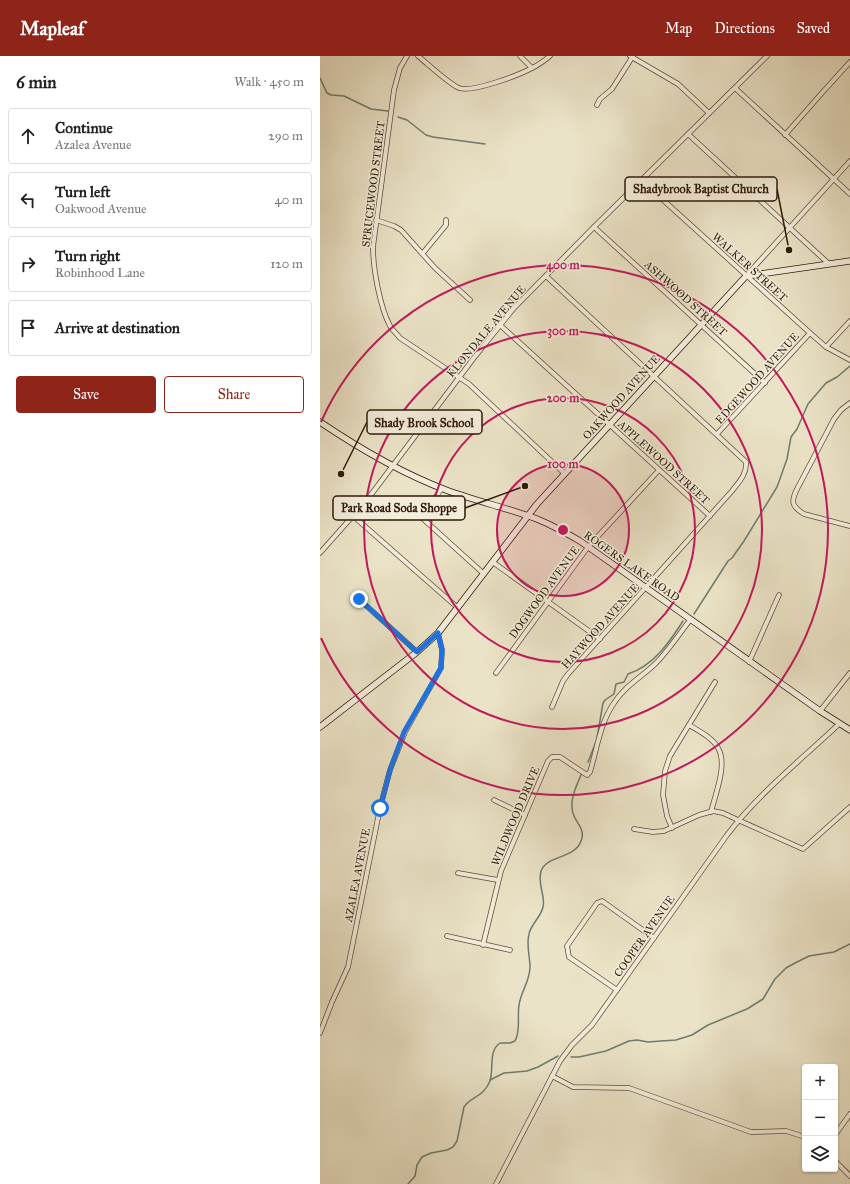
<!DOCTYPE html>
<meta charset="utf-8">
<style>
body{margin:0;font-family:"IM FELL Great Primer",serif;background:#f2f2f2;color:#222}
.controls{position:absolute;right:12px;bottom:12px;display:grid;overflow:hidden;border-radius:4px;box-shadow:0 1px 3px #0004}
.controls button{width:36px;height:36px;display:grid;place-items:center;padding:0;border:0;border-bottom:1px solid #e0e0e0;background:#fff;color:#222;font:20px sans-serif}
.stop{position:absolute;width:12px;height:12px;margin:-9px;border:3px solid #1a73e8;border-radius:50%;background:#fff}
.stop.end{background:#1a73e8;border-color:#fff;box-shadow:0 1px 4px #0008}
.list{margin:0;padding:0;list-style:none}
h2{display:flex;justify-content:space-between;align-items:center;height:52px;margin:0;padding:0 16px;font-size:17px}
h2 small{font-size:13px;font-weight:400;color:#767676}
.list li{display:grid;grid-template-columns:26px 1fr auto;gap:12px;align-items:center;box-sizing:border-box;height:56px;margin:0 8px 8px;padding:0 8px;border:1px solid #e0e0e0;border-radius:4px}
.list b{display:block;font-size:15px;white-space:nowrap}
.list p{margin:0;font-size:13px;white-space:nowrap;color:#767676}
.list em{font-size:13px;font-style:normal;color:#767676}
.actions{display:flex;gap:8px;padding:12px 16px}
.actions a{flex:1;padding:9px 0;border:1px solid #8f2418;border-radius:4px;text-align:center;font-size:14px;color:#8f2418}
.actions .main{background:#8f2418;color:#fff}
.icon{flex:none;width:22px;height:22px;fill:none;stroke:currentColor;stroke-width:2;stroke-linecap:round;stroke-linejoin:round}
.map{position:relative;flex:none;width:530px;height:1128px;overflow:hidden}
header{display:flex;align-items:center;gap:24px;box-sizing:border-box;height:56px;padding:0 20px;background:#8f2418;color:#fff}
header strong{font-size:19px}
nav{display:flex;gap:22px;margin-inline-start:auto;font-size:14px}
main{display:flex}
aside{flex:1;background:#fff}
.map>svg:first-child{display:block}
</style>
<header>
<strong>Mapleaf</strong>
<nav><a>Map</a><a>Directions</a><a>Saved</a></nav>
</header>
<main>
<aside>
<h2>6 min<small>Walk · 450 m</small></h2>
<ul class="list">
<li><svg class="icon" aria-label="ahead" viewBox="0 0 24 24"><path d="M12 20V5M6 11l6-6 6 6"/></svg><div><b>Continue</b><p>Azalea Avenue</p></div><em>290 m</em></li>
<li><svg class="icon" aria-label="left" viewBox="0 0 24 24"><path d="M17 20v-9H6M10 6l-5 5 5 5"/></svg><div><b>Turn left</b><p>Oakwood Avenue</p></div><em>40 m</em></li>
<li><svg class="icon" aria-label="right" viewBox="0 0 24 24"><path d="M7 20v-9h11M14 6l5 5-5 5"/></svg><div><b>Turn right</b><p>Robinhood Lane</p></div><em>120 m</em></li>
<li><svg class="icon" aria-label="arrive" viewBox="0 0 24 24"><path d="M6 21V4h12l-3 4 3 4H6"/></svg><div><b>Arrive at destination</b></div></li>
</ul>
<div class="actions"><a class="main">Save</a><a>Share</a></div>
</aside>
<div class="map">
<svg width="530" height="1128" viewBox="0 0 530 1128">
<rect width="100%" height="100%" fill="#ebe3c7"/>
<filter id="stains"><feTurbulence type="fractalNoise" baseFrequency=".005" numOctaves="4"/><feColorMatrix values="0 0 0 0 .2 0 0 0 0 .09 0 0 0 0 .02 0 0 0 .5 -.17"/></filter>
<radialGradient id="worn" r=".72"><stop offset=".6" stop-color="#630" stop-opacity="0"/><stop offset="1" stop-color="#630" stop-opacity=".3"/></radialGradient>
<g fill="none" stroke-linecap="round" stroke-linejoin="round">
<!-- stream -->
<g stroke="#6e7c6f" stroke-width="1.5">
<polyline points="0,22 7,37 11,39 24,40 51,53 68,55"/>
<polyline points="78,61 87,64 106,79 113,81 165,88"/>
<polyline points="374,558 408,505 412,502 424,485 457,431 467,403 471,381 477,373 488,348 506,327 517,321 530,310"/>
<path d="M 277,682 L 283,647 L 285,644 L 294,638 L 296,628 L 304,626 L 308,618 C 333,610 349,587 363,565"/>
<polyline points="268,706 276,686"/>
<polyline points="251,1001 259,1001 286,995 309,985 317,984 328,986 341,985 356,984 372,979 388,969 427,953 443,943 455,923 466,912 475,907 489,900 514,896 530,888"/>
<polyline points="170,1024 184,1017 207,1015 218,1011 238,1000"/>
<path d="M 88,1128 L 95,1120 L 97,1109 L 102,1101 L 111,1097 L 127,1094 L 133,1091 L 137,1085 L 144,1051 C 151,1040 163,1042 170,1025 C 174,1013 168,995 180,987 L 190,987 L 195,985 C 201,974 197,960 199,949 C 201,935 210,925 210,911 C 210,900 206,889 209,878 C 211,868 221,861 223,851 C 226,840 217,829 221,815 C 227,798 257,804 262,782 C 264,773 257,767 254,760 C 248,746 256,731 261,719"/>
</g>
<!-- street casing -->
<g stroke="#5f4c37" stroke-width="5.5">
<g id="street">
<path d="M 87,0 L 80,12 L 74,34 L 53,191 C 53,213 60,251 70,270 C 73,275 77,278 80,282 L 149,328 L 245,418"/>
<path d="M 98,0 C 108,8 129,28 139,32 C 152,37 199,19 212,12 C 219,9 225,4 230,0"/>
<polyline points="200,0 212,12"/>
<polyline points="310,0 358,28 389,57"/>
<polyline points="415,32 530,138"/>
<polyline points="277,49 280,43 292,33 313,0"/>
<polyline points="368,78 509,208"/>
<polyline points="465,79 501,38 530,6"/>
<polyline points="321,124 490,277 506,291 530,304"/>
<polyline points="56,164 74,170 81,174 115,212 150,244"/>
<polyline points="274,171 445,327"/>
<polyline points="103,197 126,169 126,164"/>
<path d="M 226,220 L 426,406 C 427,418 419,426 412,435 L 248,618 L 243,625 L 232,651"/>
<polyline points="426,220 530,105"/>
<polyline points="180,269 390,460"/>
<polyline points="506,291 530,265"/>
<path d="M 530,347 L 521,354 L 514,363 L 477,433 C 471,445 471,450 484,458 L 530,470"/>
<polyline points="397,378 490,277"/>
<polyline points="122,432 101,461 164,518"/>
<polyline points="32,459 138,552"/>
<polyline points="0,497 47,444 153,303 194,252 274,171 447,0"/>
<polyline points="174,507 280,583"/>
<polyline points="39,543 97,596"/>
<polyline points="429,606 459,539"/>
<polyline points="176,617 268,491 339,414"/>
<polyline points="500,655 530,617"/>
<path d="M 369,669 C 379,675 393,682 398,692 C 408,708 395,739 391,756"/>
<polyline points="174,744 205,759"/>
<polyline points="352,772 347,760 343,739 345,715 350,700 395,626"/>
<polyline points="314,773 333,776 344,775 379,759 393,755 403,757 418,764 483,793 530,751"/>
<polyline points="138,817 178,824"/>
<polyline points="127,880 190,894"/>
<path d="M 163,889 L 181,815 L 228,705 L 232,701 L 240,701 L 267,719 L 270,716 C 277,693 280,667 294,647 C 304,631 320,622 334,609 C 346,598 360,577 370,564"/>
<polyline points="297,934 249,901 247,890 277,847 282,845 334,882"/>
<polyline points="0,977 12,946 28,911 60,752 70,714 85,676 121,612 122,594 118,577"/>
<polyline points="232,1020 253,1031 309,1032 431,1076 466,1075 485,1081"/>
<polyline points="515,1079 530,1058"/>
<polyline points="515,1105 530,1120"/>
<path d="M 176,1128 L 240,1005 L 252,989 L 272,969 L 407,779 C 439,737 481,704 519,668"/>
</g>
</g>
<!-- secondary casing -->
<g stroke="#301a07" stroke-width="7">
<g id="secondary">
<path d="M 0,366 C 40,393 81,417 126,434 C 156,445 187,452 217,463 C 232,469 246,477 260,485 L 500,655 L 530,674"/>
<polyline points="0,671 97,596 118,577 217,448 426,220 530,205"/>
</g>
</g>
<!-- street -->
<use href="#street" stroke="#f2eddb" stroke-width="4"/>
<!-- secondary -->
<use href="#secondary" stroke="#f2eddb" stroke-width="5.5"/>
</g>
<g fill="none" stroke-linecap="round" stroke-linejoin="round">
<!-- route -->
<polyline stroke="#1a73e8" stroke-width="5" points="39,543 97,596 118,577 122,594 121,612 84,676 70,714 60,752"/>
</g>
<!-- distance rings -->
<circle cx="243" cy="474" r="66" fill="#c2185b" fill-opacity=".12"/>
<g fill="none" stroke="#c2185b" stroke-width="2">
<circle cx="243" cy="474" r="66"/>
<circle cx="243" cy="474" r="132"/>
<circle cx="243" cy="474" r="199"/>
<path d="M1 366A265 265 0 1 1 1 582"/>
</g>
<g text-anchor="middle" stroke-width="3" stroke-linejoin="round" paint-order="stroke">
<!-- street labels -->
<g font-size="11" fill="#301a07" stroke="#f2eddb">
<text transform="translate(53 128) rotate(-83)" y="4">SPRUCEWOOD STREET</text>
<text transform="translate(430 211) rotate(42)" y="4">WALKER STREET</text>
<text transform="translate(366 242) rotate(42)" y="4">ASHWOOD STREET</text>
<text transform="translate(166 275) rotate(-50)" y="4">KLONDALE AVENUE</text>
<text transform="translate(437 322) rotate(-48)" y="4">EDGEWOOD AVENUE</text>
<text transform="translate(301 341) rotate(-48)" y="4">OAKWOOD AVENUE</text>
<text transform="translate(344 406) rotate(42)" y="4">APPLEWOOD STREET</text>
<text transform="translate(312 510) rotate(35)" y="4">ROGERS LAKE ROAD</text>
<text transform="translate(224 536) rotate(-54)" y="4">DOGWOOD AVENUE</text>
<text transform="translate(280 570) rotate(-48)" y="4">HAYWOOD AVENUE</text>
<text transform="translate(195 760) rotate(-67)" y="4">WILDWOOD DRIVE</text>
<text transform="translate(37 819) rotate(-79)" y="4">AZALEA AVENUE</text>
<text transform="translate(324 880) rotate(-55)" y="4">COOPER AVENUE</text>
</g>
</g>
<circle cx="243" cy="474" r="6" fill="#c2185b" stroke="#f2eddb" stroke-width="2"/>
<g font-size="12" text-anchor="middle" font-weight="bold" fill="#c2185b" stroke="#f2eddb" stroke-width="3" stroke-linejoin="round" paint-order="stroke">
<text x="243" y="213">400 m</text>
<text x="243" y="279">300 m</text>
<text x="243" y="346">200 m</text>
<text x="243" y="412">100 m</text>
</g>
<!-- callouts -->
<path fill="none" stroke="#301a07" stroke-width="1.5" d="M469 194L457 133M21 418L47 366M205 430L145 452"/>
<g fill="#301a07" stroke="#f2eddb" stroke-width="1.5">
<circle cx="469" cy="194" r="4"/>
<circle cx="21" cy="418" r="4"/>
<circle cx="205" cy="430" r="4"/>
</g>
<g fill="#f2eddb" stroke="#301a07" stroke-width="1.5">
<rect x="305" y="121" width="152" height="24" rx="4"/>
<rect x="47" y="354" width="115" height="24" rx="4"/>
<rect x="13" y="440" width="132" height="24" rx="4"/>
</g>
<g font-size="12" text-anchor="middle" font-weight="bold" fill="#301a07">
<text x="381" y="137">Shadybrook Baptist Church</text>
<text x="104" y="371">Shady Brook School</text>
<text x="79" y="456">Park Road Soda Shoppe</text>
</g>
<rect width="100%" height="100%" filter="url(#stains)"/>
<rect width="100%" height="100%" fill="url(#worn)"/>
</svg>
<div class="controls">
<button>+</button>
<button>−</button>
<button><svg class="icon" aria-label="layers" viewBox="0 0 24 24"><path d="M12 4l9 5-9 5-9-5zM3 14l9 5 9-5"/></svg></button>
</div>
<div class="stop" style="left:60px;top:752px"></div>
<div class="stop end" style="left:39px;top:543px"></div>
</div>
</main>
